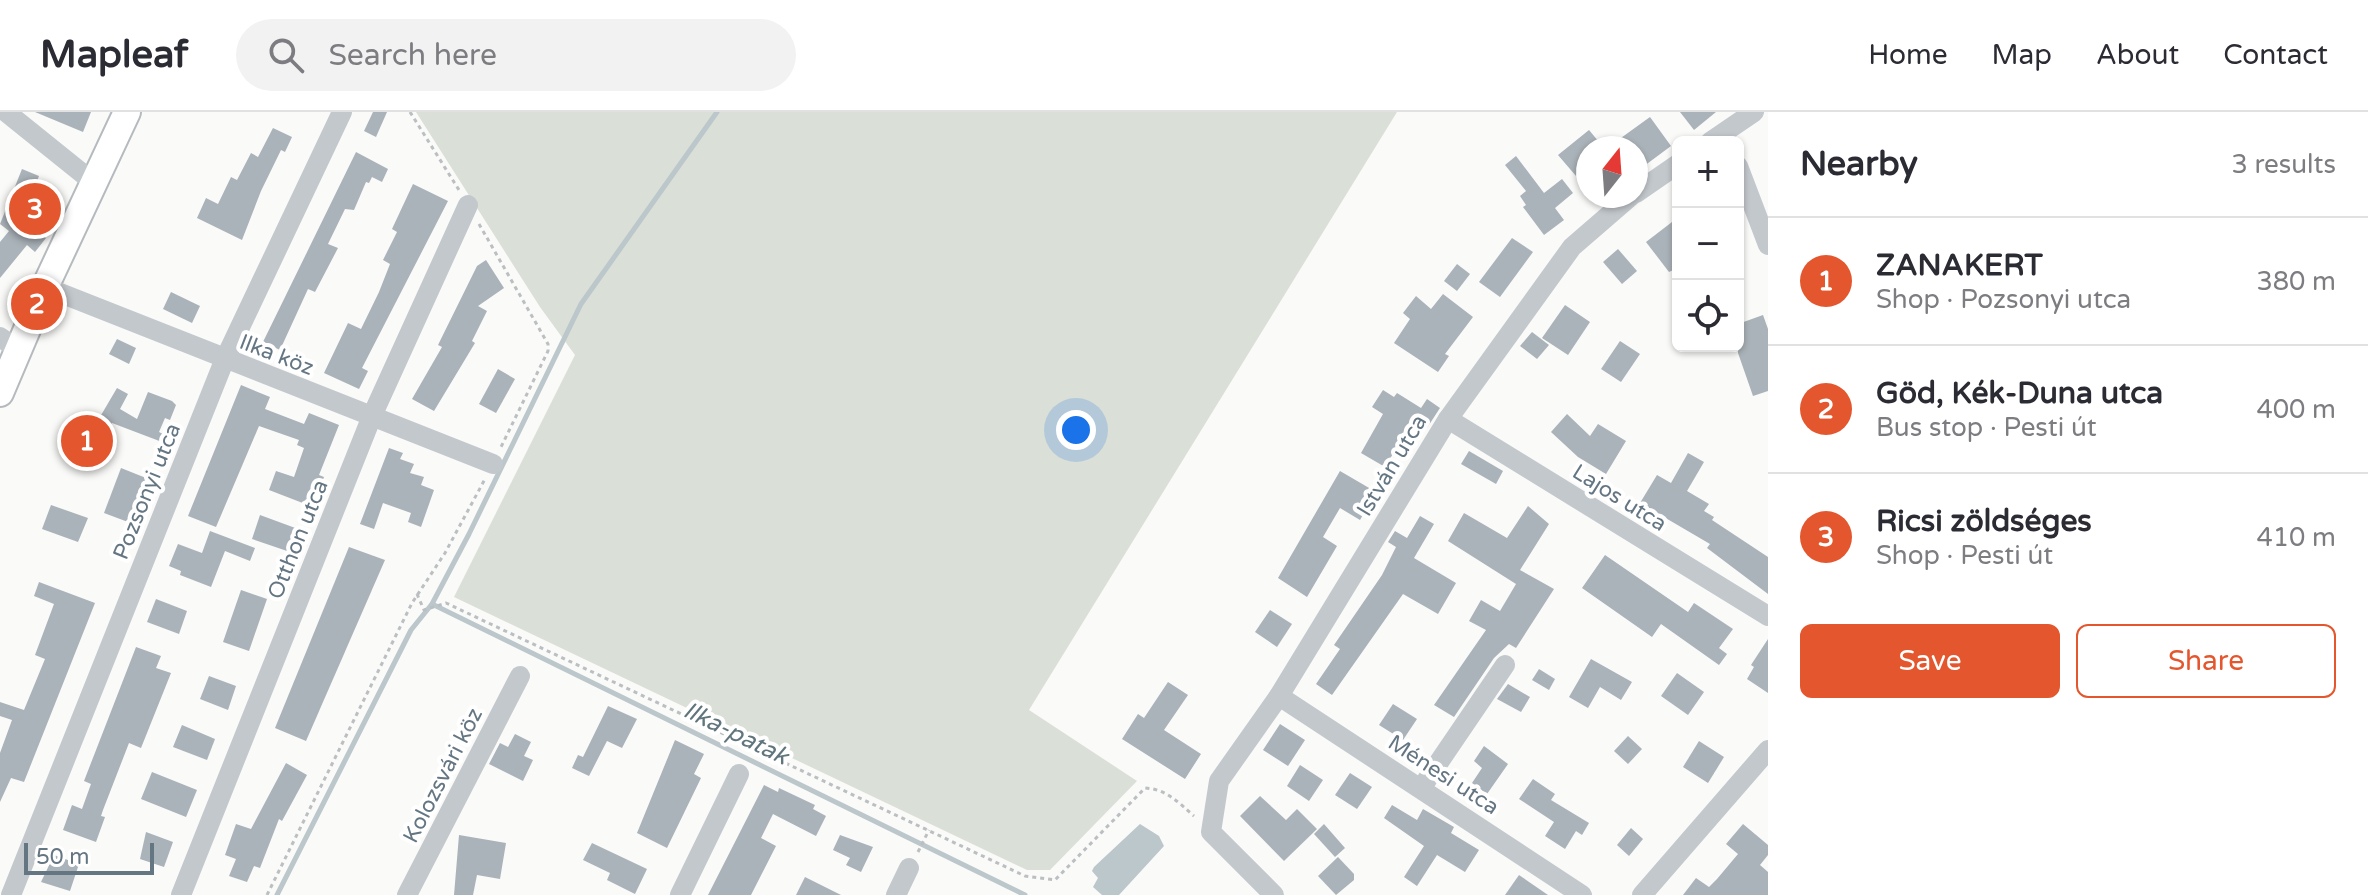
<!DOCTYPE html>
<meta charset="utf-8">
<style>
body{margin:0;font-family:"Varela Round",sans-serif;background:#f2f2f3;color:#2b2b33}
.controls{position:absolute;right:24px;top:24px;display:grid;overflow:hidden;border-radius:12px;box-shadow:0 2px 6px #0004}
.controls button{width:72px;height:72px;display:grid;place-items:center;padding:0;border:0;border-bottom:2px solid #e1e1e2;background:#fff;color:#2b2b33;font:40px sans-serif}
.compass{position:absolute;left:1576px;top:24px;width:72px;height:72px;border-radius:50%;background:#fff;box-shadow:0 2px 6px #0004;rotate:17deg}
.scale{position:absolute;left:24px;bottom:20px;width:130px;box-sizing:border-box;padding-left:8px;border:4px solid #657683;border-top:0;font-size:22px;line-height:28px;white-space:nowrap;color:#657683;-webkit-text-stroke:6px #fff;paint-order:stroke}
.you{position:absolute;left:1076px;top:318px;width:28px;height:28px;margin:-20px;border:6px solid #fff;border-radius:50%;background:#1a73e8;box-shadow:0 0 0 12px #1a73e833}
.badge{display:grid;place-items:center;width:52px;height:52px;border-radius:50%;background:#e4572e;color:#fff;font-size:26px;font-weight:700}
.pin{position:absolute;translate:-50% -50%;border:4px solid #fff;box-shadow:0 2px 8px #0006}
.list{margin:0;padding:0;list-style:none}
h2{display:flex;justify-content:space-between;align-items:center;height:104px;margin:0;padding:0 32px;font-size:34px}
h2 small{font-size:26px;font-weight:400;color:#7c7c81}
.list li{display:grid;grid-template-columns:52px 1fr auto;gap:24px;align-items:center;box-sizing:border-box;height:128px;padding:0 32px;border-top:2px solid #e1e1e2}
.list b{display:block;font-size:30px;white-space:nowrap}
.list p{margin:0;font-size:26px;white-space:nowrap;color:#7c7c81}
.list em{font-size:26px;font-style:normal;color:#7c7c81}
.actions{display:flex;gap:16px;padding:24px 32px}
.actions a{flex:1;padding:18px 0;border:2px solid #e4572e;border-radius:12px;text-align:center;font-size:28px;color:#e4572e}
.actions .main{background:#e4572e;color:#fff}
.icon{flex:none;width:44px;height:44px;fill:none;stroke:currentColor;stroke-width:2;stroke-linecap:round;stroke-linejoin:round}
.map{position:relative;flex:none;width:1768px;height:783px;overflow:hidden}
header{display:flex;align-items:center;gap:48px;box-sizing:border-box;height:112px;padding:0 40px;background:#fff;border-bottom:2px solid #e1e1e2}
header strong{font-size:38px}
nav{display:flex;gap:44px;margin-inline-start:auto;font-size:28px}
.search{width:560px;height:72px;background:#f2f2f3;display:flex;align-items:center;gap:20px;box-sizing:border-box;padding:0 28px;border-radius:44px;color:#7c7c81;font-size:30px}
main{display:flex}
aside{flex:1;background:#fff}
.map>svg:first-child{display:block}
</style>
<header>
<strong>Mapleaf</strong>
<div class="search"><svg class="icon" aria-label="search" viewBox="0 0 24 24"><circle cx="10" cy="10" r="6"/><path d="M15 15l6 6"/></svg>Search here</div>
<nav><a>Home</a><a>Map</a><a>About</a><a>Contact</a></nav>
</header>
<main>
<div class="map">
<svg width="1768" height="783" viewBox="0 0 1768 783">
<rect width="100%" height="100%" fill="#fafaf8"/>
<!-- green -->
<polygon fill="#dadfd7" points="416,0 1397,0 1029,598 1137,669 1050,758 1027,758 454,485 575,243 540,195"/>
<!-- water -->
<polygon fill="#bbc7cb" points="1140,712 1159,724 1164,734 1119,783 1102,783 1093,775 1098,766 1092,759 1094,755"/>
<g fill="none" stroke-linecap="round" stroke-linejoin="round">
<!-- stream -->
<g stroke="#bbc7cb" stroke-width="5">
<polyline points="432,492 1025,783"/>
<polyline points="277,783 411,518 432,492 469,422 581,192 717,0"/>
</g>
</g>
<!-- building -->
<g fill="#aab3b9">
<polygon points="35,0 91,0 83,20"/>
<polygon points="373,0 387,0 376,25 364,19"/>
<polygon points="1680,0 1716,0 1694,18"/>
<polygon points="1650,5 1671,34 1636,60 1636,36 1607,36"/>
<polygon points="273,16 292,25 285,40 281,38 261,79 242,128 197,106 206,86 218,92 231,65 237,68 251,41 258,45"/>
<polygon points="1589,18 1604,36 1588,36 1588,54 1576,64 1558,43"/>
<polygon points="356,40 388,57 382,70 372,65 369,71 366,70 354,98 345,97 328,132 338,136 315,180 308,177 280,238 263,230"/>
<polygon points="1516,44 1544,81 1562,67 1573,81 1555,96 1564,108 1544,123 1523,95 1526,93 1520,84 1526,79 1505,53"/>
<polygon points="22,57 39,64 24,102 26,110 46,126 35,140 27,133 0,166 0,130 9,119 0,112"/>
<polygon points="413,72 448,89 362,256 368,259 359,277 324,261 348,211 361,217 379,180 390,152 383,148 397,120 392,117"/>
<polygon points="1672,110 1678,117 1678,156 1669,160 1646,130"/>
<polygon points="1512,126 1533,140 1500,185 1479,170"/>
<polygon points="1618,137 1637,159 1622,172 1603,150"/>
<polygon points="486,148 504,176 478,194 487,199 472,229 475,231 434,299 412,287 442,235 438,233 477,154"/>
<polygon points="1457,152 1470,162 1457,179 1444,169"/>
<polygon points="171,180 200,194 192,211 163,197"/>
<polygon points="1443,182 1473,205 1445,242 1449,244 1438,260 1394,231 1410,207 1403,201 1416,184 1431,197"/>
<polygon points="1565,193 1590,210 1568,243 1542,226"/>
<polygon points="1763,203 1768,217 1768,279 1753,284 1738,241 1738,212"/>
<polygon points="1532,220 1549,233 1537,247 1520,234"/>
<polygon points="117,227 136,236 129,252 109,242"/>
<polygon points="1620,229 1640,242 1621,270 1601,257"/>
<polygon points="498,257 515,267 496,301 479,292"/>
<polygon points="241,273 270,285 265,297 304,312 309,301 339,313 319,363 324,365 313,395 269,378 276,359 294,365 304,336 297,333 299,328 259,314 216,415 188,404"/>
<polygon points="117,276 128,282 120,297 137,307 148,280 172,289 176,293 170,308 165,306 159,320 165,323 162,330 112,311 87,356 72,348 79,335 72,332 82,315 88,318 94,308 97,310"/>
<polygon points="1383,278 1394,285 1397,281 1421,296 1427,287 1440,296 1425,319 1411,312 1385,355 1361,341 1383,302 1372,295"/>
<polygon points="1567,302 1590,324 1598,312 1626,329 1606,362 1578,345 1551,320"/>
<polygon points="389,336 403,341 400,347 414,352 410,361 424,365 421,373 434,378 421,415 408,410 411,401 383,391 374,417 360,412"/>
<polygon points="1469,339 1503,359 1496,372 1461,352"/>
<polygon points="1688,341 1704,350 1687,379 1709,392 1704,399 1714,405 1712,408 1768,445 1768,482 1707,436 1710,432 1640,391 1657,363 1671,371"/>
<polygon points="121,356 146,366 128,410 104,401"/>
<polygon points="1340,359 1376,380 1360,408 1340,396 1323,425 1337,434 1307,485 1278,466"/>
<polygon points="51,393 88,406 78,430 42,417"/>
<polygon points="1528,394 1549,412 1520,458 1554,477 1516,536 1509,532 1494,546 1454,605 1434,593 1486,518 1469,509 1481,488 1500,499 1516,472 1448,429 1464,401 1507,426"/>
<polygon points="260,403 298,417 290,440 252,427"/>
<polygon points="1420,404 1434,412 1414,446 1456,471 1438,502 1403,482 1332,583 1316,572 1340,537 1334,533 1382,463 1396,435 1388,430 1395,419 1407,426"/>
<polygon points="210,419 255,436 250,449 225,439 211,475 180,463 181,459 169,454 178,432 202,441"/>
<polygon points="349,435 385,448 306,629 275,616"/>
<polygon points="1605,443 1688,500 1694,491 1733,517 1719,536 1727,542 1719,553 1661,512 1652,525 1582,476"/>
<polygon points="39,470 95,491 24,670 11,666 0,690 0,641 12,608 0,604 0,590 24,598 45,547 35,543 54,492 34,484"/>
<polygon points="241,478 267,487 249,539 223,530"/>
<polygon points="156,487 187,499 179,522 147,510"/>
<polygon points="1270,498 1292,512 1277,535 1255,520"/>
<polygon points="1768,527 1768,581 1747,567 1754,555 1751,553"/>
<polygon points="136,535 161,544 156,556 171,561 141,636 129,631 103,698 101,704 105,705 96,730 63,718 72,693 82,697 91,672 84,669"/>
<polygon points="1591,547 1632,570 1621,588 1600,575 1588,596 1569,585"/>
<polygon points="1539,557 1555,567 1549,578 1532,568"/>
<polygon points="1677,561 1704,580 1688,603 1661,584"/>
<polygon points="209,564 236,574 228,598 200,587"/>
<polygon points="1168,570 1188,583 1164,618 1201,642 1185,667 1122,627 1138,602 1144,606"/>
<polygon points="1508,572 1530,585 1521,600 1497,587"/>
<polygon points="1393,592 1417,607 1403,628 1379,613"/>
<polygon points="608,594 637,607 622,636 607,629 589,664 572,656 578,643 583,645"/>
<polygon points="1280,612 1305,628 1288,654 1263,638"/>
<polygon points="182,613 215,627 207,648 173,635"/>
<polygon points="515,622 531,630 524,644 533,648 523,669 489,652 500,631 508,635"/>
<polygon points="1628,624 1642,637 1628,652 1614,639"/>
<polygon points="675,628 704,642 694,662 701,666 667,736 637,721"/>
<polygon points="1699,629 1724,645 1708,671 1683,655"/>
<polygon points="1484,634 1508,652 1487,682 1472,671 1482,656 1474,649"/>
<polygon points="286,651 307,663 282,709 279,707 260,756 254,754 247,770 229,764 236,747 225,743 236,712 251,717"/>
<polygon points="1300,653 1323,668 1309,689 1287,674"/>
<polygon points="152,660 197,678 186,705 141,687"/>
<polygon points="1350,661 1372,675 1357,697 1335,683"/>
<polygon points="1533,667 1555,682 1551,688 1589,711 1582,723 1576,719 1565,737 1545,724 1554,710 1519,687"/>
<polygon points="764,673 778,680 779,676 815,693 813,697 826,704 816,724 773,702 761,726 776,734 751,783 708,783"/>
<polygon points="1260,684 1286,708 1297,697 1317,717 1284,749 1240,704"/>
<polygon points="1392,693 1417,708 1423,697 1454,715 1451,721 1479,738 1465,760 1437,743 1417,774 1404,765 1424,734 1384,706"/>
<polygon points="1324,712 1345,736 1335,745 1314,722"/>
<polygon points="1743,712 1768,733 1768,743 1760,753 1768,760 1768,783 1683,783 1696,766 1709,775 1717,767 1738,742 1726,732"/>
<polygon points="1631,716 1643,727 1629,744 1617,733"/>
<polygon points="146,720 173,730 164,755 140,747"/>
<polygon points="459,723 506,731 500,767 477,763 473,783 454,783"/>
<polygon points="840,723 873,735 861,760 846,753 850,746 833,738"/>
<polygon points="592,731 647,757 635,782 607,768 610,761 583,748"/>
<polygon points="54,743 79,752 70,779 41,770"/>
<polygon points="1338,745 1354,762 1354,768 1336,783 1318,764"/>
<polygon points="1519,763 1548,783 1505,783"/>
<polygon points="805,765 841,783 796,783"/>
</g>
<g fill="none" stroke-linecap="round" stroke-linejoin="round">
<!-- major casing -->
<g stroke="#b5babe" stroke-width="30">
<polyline id="major" points="0,281 45,175 127,0"/>
</g>
<!-- path -->
<g stroke="#bbbfc2" stroke-width="3" stroke-dasharray="4 4" stroke-linecap="butt">
<polyline points="410,0 459,78"/>
<polyline points="479,112 548,232 548,239 501,335"/>
<path d="M 417,482 L 424,498 L 446,491 L 1025,764 L 1055,768 L 1145,676 C 1166,677 1178,690 1194,704"/>
<polyline points="918,740 929,718"/>
<polyline points="267,783 412,491 445,441 485,367"/>
</g>
<!-- minor -->
<g stroke="#c3c8cc" stroke-width="20">
<polyline points="6,0 93,70"/>
<polyline points="1710,30 1754,0"/>
<polyline points="1738,54 1768,133"/>
<polyline points="1636,81 1678,52"/>
<polyline points="45,175 493,352"/>
<polyline points="0,225 18,238"/>
<polyline points="1448,307 1768,504"/>
<polyline points="1279,584 1582,783"/>
<polyline points="1422,675 1505,553"/>
<polyline points="11,783 224,249 342,0"/>
<polyline points="181,783 372,304 468,93"/>
<polyline points="407,783 520,564"/>
<polyline points="680,783 739,662"/>
<polyline points="896,783 909,756"/>
<polyline points="1274,783 1211,720 1219,669 1279,584 1448,307 1572,135 1631,84"/>
<polyline points="1642,783 1768,638"/>
</g>
<!-- major -->
<use href="#major" stroke="#fff" stroke-width="26"/>
</g>
<g text-anchor="middle" stroke-width="8" stroke-linejoin="round" paint-order="stroke">
<!-- street labels -->
<g font-size="22" fill="#657683" stroke="#fff">
<text transform="translate(277 242) rotate(21)" y="8">Ilka köz</text>
<text transform="translate(1391 353) rotate(-59)" y="8">István utca</text>
<text transform="translate(146 379) rotate(-68)" y="8">Pozsonyi utca</text>
<text transform="translate(1620 385) rotate(32)" y="8">Lajos utca</text>
<text transform="translate(297 427) rotate(-68)" y="8">Otthon utca</text>
<text transform="translate(1444 662) rotate(33)" y="8">Ménesi utca</text>
<text transform="translate(442 663) rotate(-63)" y="8">Kolozsvári köz</text>
</g>
<!-- water labels -->
<g font-size="24" font-style="italic" fill="#60757c" stroke="#fff">
<text transform="translate(736 621) rotate(26)" y="8">Ilka-patak</text>
</g>
</g>
</svg>
<div class="controls">
<button>+</button>
<button>−</button>
<button><svg class="icon" aria-label="locate" viewBox="0 0 24 24"><circle cx="12" cy="12" r="6"/><path d="M12 2v4M12 18v4M2 12h4M18 12h4"/></svg></button>
</div>
<svg class="compass" viewBox="-18 -18 36 36"><path d="M0-13l5 13h-10z" fill="#e53935"/><path d="M0 13l5-13h-10z" fill="#7c7c81"/></svg>
<div class="scale">50 m</div>
<div class="you"></div>
<div class="pin badge" style="left:87px;top:329px">1</div>
<div class="pin badge" style="left:37px;top:192px">2</div>
<div class="pin badge" style="left:35px;top:97px">3</div>
</div>
<aside>
<h2>Nearby<small>3 results</small></h2>
<ul class="list">
<li><span class="badge">1</span><div><b>ZANAKERT</b><p>Shop · Pozsonyi utca</p></div><em>380 m</em></li>
<li><span class="badge">2</span><div><b>Göd, Kék-Duna utca</b><p>Bus stop · Pesti út</p></div><em>400 m</em></li>
<li><span class="badge">3</span><div><b>Ricsi zöldséges</b><p>Shop · Pesti út</p></div><em>410 m</em></li>
</ul>
<div class="actions"><a class="main">Save</a><a>Share</a></div>
</aside>
</main>
